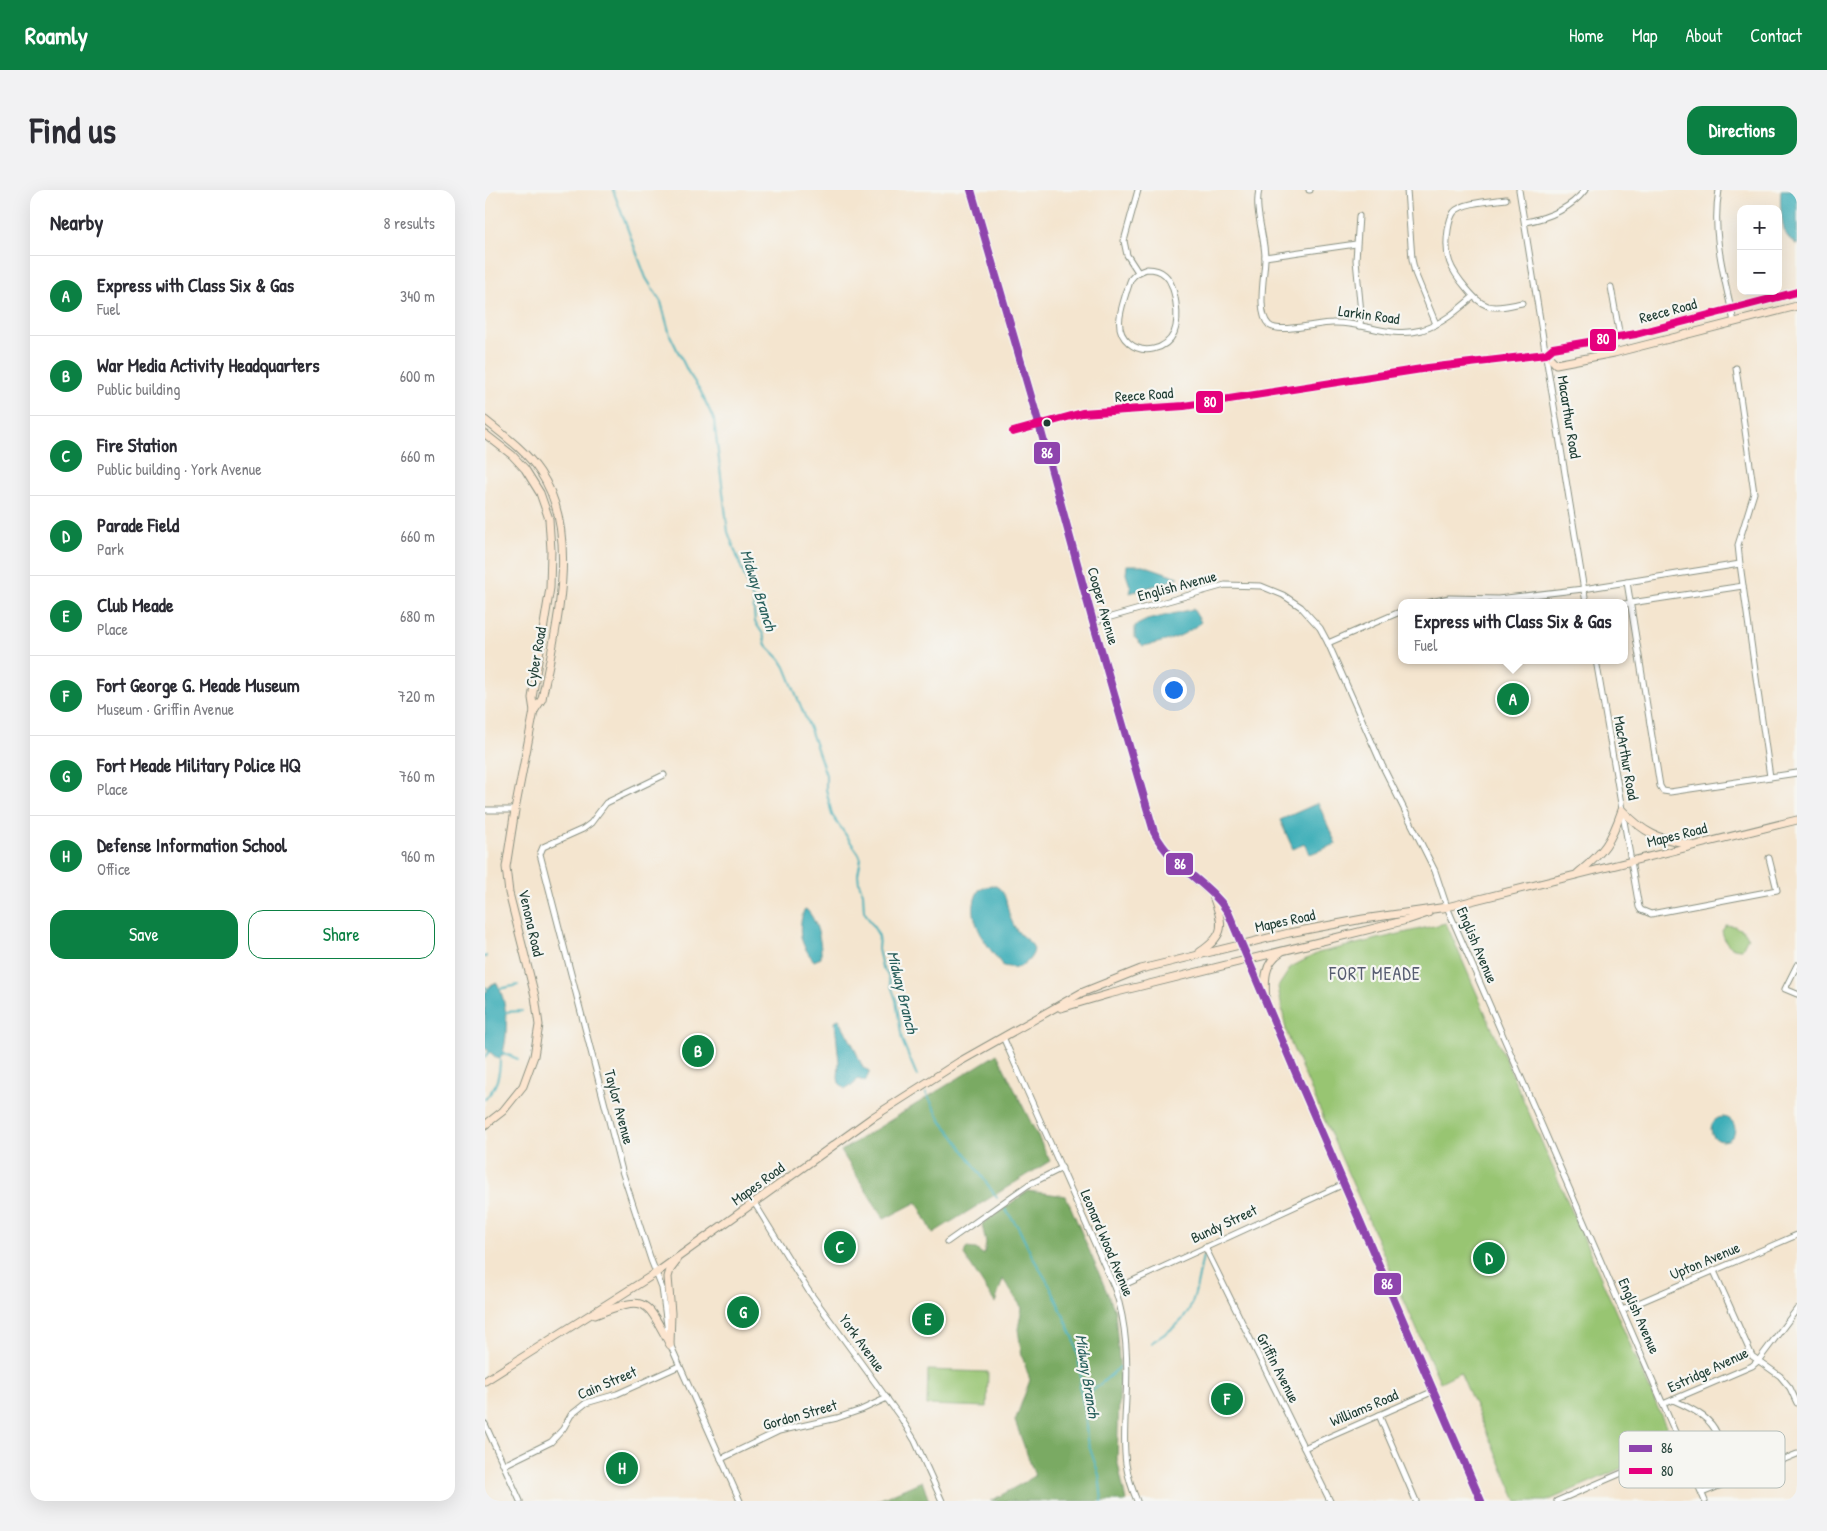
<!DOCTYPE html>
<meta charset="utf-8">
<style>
body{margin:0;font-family:"Patrick Hand",sans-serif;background:#f2f2f3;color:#2b2b33}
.controls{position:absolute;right:15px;top:15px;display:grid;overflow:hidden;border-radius:10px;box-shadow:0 5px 20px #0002}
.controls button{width:45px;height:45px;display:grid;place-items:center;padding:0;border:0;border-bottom:1px solid #e1e1e2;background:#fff;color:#2b2b33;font:25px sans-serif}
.you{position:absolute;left:688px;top:499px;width:18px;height:18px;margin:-12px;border:4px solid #fff;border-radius:50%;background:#1a73e8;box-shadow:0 0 0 8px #1a73e833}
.badge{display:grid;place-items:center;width:32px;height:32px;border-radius:50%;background:#0b8043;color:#fff;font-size:16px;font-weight:700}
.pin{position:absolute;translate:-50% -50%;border:2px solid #fff;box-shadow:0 1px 5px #0006}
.popup{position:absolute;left:913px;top:409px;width:230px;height:65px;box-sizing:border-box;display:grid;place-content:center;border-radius:10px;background:#fff;filter:drop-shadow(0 1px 4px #0005);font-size:16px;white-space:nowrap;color:#7c7c81}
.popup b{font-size:19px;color:#2b2b33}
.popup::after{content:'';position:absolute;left:50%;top:100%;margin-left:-10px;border:10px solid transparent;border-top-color:#fff}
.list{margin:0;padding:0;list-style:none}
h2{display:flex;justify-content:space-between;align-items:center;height:65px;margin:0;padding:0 20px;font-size:21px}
h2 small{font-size:16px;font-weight:400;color:#7c7c81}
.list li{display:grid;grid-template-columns:32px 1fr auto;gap:15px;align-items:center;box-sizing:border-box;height:80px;padding:0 20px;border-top:1px solid #e1e1e2}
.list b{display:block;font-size:19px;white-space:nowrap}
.list p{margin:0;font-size:16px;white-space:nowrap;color:#7c7c81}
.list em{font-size:16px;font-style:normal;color:#7c7c81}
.actions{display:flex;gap:10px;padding:15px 20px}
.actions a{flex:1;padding:11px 0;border:1px solid #0b8043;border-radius:15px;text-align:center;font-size:18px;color:#0b8043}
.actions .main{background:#0b8043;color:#fff}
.map{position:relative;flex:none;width:1312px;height:1311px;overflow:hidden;border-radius:15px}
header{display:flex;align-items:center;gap:30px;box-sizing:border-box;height:70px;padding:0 25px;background:#0b8043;color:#fff}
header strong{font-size:24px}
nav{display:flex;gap:28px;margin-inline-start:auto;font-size:18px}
.intro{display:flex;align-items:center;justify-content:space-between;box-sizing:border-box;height:120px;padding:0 30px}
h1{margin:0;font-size:35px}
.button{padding:12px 22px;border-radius:15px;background:#0b8043;color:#fff;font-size:18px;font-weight:700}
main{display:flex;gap:30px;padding:0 30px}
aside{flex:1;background:#fff;border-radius:15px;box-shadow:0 5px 20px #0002}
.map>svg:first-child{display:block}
</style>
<header>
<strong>Roamly</strong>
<nav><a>Home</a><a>Map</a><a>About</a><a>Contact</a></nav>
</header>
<div class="intro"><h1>Find us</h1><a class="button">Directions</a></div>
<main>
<aside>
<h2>Nearby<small>8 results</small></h2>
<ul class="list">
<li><span class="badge">A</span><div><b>Express with Class Six &amp; Gas</b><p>Fuel</p></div><em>340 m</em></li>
<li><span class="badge">B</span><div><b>War Media Activity Headquarters</b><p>Public building</p></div><em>600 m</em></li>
<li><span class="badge">C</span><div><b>Fire Station</b><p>Public building · York Avenue</p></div><em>660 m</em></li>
<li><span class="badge">D</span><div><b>Parade Field</b><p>Park</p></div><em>660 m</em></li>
<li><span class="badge">E</span><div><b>Club Meade</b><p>Place</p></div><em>680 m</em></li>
<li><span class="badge">F</span><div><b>Fort George G. Meade Museum</b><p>Museum · Griffin Avenue</p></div><em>720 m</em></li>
<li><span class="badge">G</span><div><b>Fort Meade Military Police HQ</b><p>Place</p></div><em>760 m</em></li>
<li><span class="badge">H</span><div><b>Defense Information School</b><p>Office</p></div><em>960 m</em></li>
</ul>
<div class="actions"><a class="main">Save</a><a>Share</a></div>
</aside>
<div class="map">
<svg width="1312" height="1311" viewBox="0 0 1312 1311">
<rect width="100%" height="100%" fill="#f6f6f2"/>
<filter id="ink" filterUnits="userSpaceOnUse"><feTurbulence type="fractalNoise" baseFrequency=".02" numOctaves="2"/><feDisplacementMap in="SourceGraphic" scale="10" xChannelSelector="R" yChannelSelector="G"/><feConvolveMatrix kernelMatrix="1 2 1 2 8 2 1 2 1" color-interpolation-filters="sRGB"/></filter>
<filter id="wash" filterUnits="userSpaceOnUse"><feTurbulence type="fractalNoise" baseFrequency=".0096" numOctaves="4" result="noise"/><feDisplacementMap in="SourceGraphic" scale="20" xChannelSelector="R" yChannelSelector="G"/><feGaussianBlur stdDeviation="1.12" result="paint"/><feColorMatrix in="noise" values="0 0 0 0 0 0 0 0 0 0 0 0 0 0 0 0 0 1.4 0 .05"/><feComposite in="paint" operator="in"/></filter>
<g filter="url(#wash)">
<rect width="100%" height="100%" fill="#f4e5cf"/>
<!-- green -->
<g fill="#98c572" stroke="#5c8153">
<polygon points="961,733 1189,1255 1062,1311 1032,1311 975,1182 955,1192 806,854 801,840 793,797 806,777 833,763"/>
<path d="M 1241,735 L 1249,736 L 1260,742 L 1263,747 L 1257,759 C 1244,759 1240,753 1237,741 Z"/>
<polygon points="443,1180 503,1182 502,1217 442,1215"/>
</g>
<!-- forest -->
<g fill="#7aaa64" stroke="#4c744c">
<polygon points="512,864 565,971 448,1043 432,1012 399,1029 356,961"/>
<polygon points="543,1001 581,1006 630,1121 635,1182 632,1269 641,1311 506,1311 550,1286 530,1231 545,1190 537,1166 533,1139 537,1118 518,1089 510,1113 479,1065 481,1058 491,1059 499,1065 501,1053 497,1034"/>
<polygon points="437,1291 444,1311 391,1311"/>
</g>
<!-- water -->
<g fill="#3eaeb8" stroke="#2e7676">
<path d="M 1296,0 L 1312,0 L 1312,55 C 1308,51 1303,49 1301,44 C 1296,34 1295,11 1296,0 Z"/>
<polygon points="642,375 658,375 693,387 682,392 645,403 646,399 641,384"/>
<path d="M 708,419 L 716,432 C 697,448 683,451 658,456 L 650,448 L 650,436 L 662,430 Z"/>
<polygon points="833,613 851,654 825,664 819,654 808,659 795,630"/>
<path d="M 507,695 C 522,698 521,715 525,727 C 527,732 530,739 535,744 C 544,753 556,756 543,771 C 536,779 528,778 518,776 C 502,756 478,726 494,700 Z"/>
<path d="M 321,719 C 332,729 337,753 336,768 L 329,771 C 315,754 312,741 319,720 Z"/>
<path d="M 12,793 C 23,814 24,844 17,866 L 13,869 L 0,858 L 0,804 L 5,796 Z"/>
<polygon points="354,829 369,857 378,878 385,881 380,892 373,889 369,894 360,899 354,893 353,888 354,872 350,833 351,830"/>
<circle cx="1238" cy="939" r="12"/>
</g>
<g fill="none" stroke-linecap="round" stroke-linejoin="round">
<!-- stream -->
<g stroke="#3eaeb8" stroke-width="2">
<polyline points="128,0 161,88 176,112 185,145 203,182 215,200 229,230 243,342 268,409 270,432 278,444 281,455 295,469 300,477 325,539 341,585 341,599 347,625 374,664 376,669 373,684 374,693 378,703 379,721 394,746 393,759 397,777 402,784 411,810 417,850 432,886"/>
<polyline points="0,767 1,766"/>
<polyline points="0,797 3,799"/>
<polyline points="14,799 33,795"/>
<polyline points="20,822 37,821"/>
<polyline points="18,863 33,869"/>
<polyline points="0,867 4,862"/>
<polyline points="441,903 457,932 468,945 512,1008"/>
<path d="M 0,909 C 12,897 15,885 15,868"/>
<polyline points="520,1019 533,1037 547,1066 566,1098 589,1149 593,1165 596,1187 595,1198 600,1220 602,1250 614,1285 617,1311"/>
<path d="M 666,1153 C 677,1145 695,1136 702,1123 C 711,1109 714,1083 718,1066"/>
<polyline points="597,1210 635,1177"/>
</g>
</g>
</g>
<g filter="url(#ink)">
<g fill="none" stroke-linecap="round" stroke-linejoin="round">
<!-- street casing -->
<g stroke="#8a9182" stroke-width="7">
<g id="street">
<path d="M 774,0 C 769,20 780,47 780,68 C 780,84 771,123 784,135 C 794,144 833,133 847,133 C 879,131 903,149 937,140 C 957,134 973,120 988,107"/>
<polyline points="824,0 825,0"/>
<polyline points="922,0 927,69 930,83 951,134"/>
<polyline points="1034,0 1101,413"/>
<path d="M 1234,0 C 1226,44 1240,89 1249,132"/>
<path d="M 1021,9 C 1008,11 978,12 969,22 C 965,27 964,34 963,40 C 959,67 965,79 982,99 C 988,106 994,113 1003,116 C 1013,119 1026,115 1037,113"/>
<polyline points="874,26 871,70 876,123 875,136"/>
<path d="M 1040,32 C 1064,28 1085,19 1100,0"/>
<polyline points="780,67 871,54"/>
<path d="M 662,79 C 668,79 675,80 680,85 C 691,95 695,129 689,143 C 681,160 658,165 644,153 C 628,140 636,120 641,103 C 643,99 644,93 646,89 C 650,83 656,81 662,79 Z"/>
<polyline points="653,82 642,65 639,51 653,0"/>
<polyline points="1126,97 1135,147"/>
<polyline points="1251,178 1269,303 1253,355 1255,374 1285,587"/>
<polyline points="1142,392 1175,596 1178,601 1185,602 1312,583"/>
<polyline points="941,413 964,408 1013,409 1098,399 1255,374"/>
<polyline points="1139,414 1258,396"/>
<polyline points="608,432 740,395 776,396 798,405 816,417 835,438 843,453 897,575 950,681 962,717 1220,1311"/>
<polyline points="843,453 917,421"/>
<polyline points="1111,470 1154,717 1156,720 1166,724 1292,700 1284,668"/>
<polyline points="179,585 121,613 106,633 98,639 58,657 55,664 137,981 166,1070 177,1098 183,1143"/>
<polyline points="0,620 30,620"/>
<polyline points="757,754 810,881 996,1311"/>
<polyline points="1312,775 1300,799 1312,804"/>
<path d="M 518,847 L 630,1099 C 642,1135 643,1172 641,1209 C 640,1231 638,1253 641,1274 C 643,1287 647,1299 652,1311"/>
<polyline points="270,1014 323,1100 416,1228 430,1251 457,1311"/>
<polyline points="462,1052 543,995 577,978"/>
<polyline points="720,1057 845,1311"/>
<polyline points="1229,1081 1267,1166 1295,1186 1305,1198 1312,1213"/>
<polyline points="630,1099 859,994"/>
<polyline points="1137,1120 1312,1045"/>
<polyline points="185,1154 255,1311"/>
<path d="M 1188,1210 C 1240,1233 1239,1246 1228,1298"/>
<polyline points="1178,1214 1267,1176 1273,1171 1312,1119"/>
<polyline points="894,1225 931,1311"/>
<polyline points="0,1234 35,1311"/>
<polyline points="819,1258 949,1201"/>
<polyline points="236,1269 294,1241 352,1228 376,1220 402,1208"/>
<polyline points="19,1275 66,1252 78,1239 86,1225 101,1213 132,1204 194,1176"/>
<polyline points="1217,1303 1312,1264"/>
<polyline points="1072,1311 1197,1257"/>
</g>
</g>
<!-- secondary casing -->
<g stroke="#8a9182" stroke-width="9">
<g id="secondary">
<path d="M 486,0 L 554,234 L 608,432 L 669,642 C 685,673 714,690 738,714 L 743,722 L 757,754"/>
<polyline points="1061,164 1071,174 1129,163 1312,116"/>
<path d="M 0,230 C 20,246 41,261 55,282 C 97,344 70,442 57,509 L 49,521"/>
<polyline points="528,242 597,223 699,216 943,178 1061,164 1068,158 1151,144 1312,102"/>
<polyline points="0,244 27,265 40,279 55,303 64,329 66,360 65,398 47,508 49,521 30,620 21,677 24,703 50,806 54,835 49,866 38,896 18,921 0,935"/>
<path d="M 1093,683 C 1119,662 1126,652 1137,620 C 1161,645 1172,648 1205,654"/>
<polyline points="958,718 1312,630"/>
<path d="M 715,762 C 742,744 738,734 728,706"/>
<path d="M 781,814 C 780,794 777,774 796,762"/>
<polyline points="576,818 624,804 922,730 943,723"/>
<path d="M 110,1125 C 162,1105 160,1108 185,1155"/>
<polyline points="185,1154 186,1123 183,1087 185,1080 191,1072"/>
<polyline points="0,1191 171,1083 388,927 474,872 596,803 656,779 804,743 878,729 962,717"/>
</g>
</g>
<!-- street -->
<use href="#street" stroke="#fff" stroke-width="5"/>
<!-- secondary -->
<use href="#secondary" stroke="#fce5cf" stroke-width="7"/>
<!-- bus-1 casing -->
<g stroke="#f6f6f2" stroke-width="11">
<path id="bus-1" d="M 486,0 L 554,234 L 608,432 L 669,642 C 688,679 722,690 743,722 L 810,881 L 996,1311"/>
</g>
<!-- bus-2 casing -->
<g stroke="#f6f6f2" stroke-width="11">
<polyline id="bus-2" points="528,242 597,223 699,216 943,178 1061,164 1068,158 1151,144 1312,102"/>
</g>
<!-- bus-1 -->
<use href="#bus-1" stroke="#8e44ad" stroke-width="8"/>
<!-- bus-2 -->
<use href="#bus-2" stroke="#e5007d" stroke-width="8"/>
</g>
</g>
<!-- markers -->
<circle fill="#1f3d34" stroke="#f6f6f2" stroke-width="2" cx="562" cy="233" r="4.5"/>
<g text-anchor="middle" stroke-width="4.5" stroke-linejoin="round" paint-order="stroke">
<!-- street labels -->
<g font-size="15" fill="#1f3d34" stroke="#f6f6f2">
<text transform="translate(1183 121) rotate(-15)" y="5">Reece Road</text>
<text transform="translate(884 125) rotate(8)" y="5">Larkin Road</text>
<text transform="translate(659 205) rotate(-4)" y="5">Reece Road</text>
<text transform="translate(1084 227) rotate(81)" y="5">Macarthur Road</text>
<text transform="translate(692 396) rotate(-15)" y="5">English Avenue</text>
<text transform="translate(618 416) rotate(74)" y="5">Cooper Avenue</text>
<text transform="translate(51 467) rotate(-80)" y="5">Cyber Road</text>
<text transform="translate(1141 568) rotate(80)" y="5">MacArthur Road</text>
<text transform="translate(1192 645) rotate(-14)" y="5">Mapes Road</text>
<text transform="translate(800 731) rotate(-12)" y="5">Mapes Road</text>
<text transform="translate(46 733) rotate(77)" y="5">Venona Road</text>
<text transform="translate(992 755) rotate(67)" y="5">English Avenue</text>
<text transform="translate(134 917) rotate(75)" y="5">Taylor Avenue</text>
<text transform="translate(273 994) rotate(-36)" y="5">Mapes Road</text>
<text transform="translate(739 1034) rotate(-25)" y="5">Bundy Street</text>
<text transform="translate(622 1053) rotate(67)" y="5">Leonard Wood Avenue</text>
<text transform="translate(1220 1071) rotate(-23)" y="5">Upton Avenue</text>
<text transform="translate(1154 1126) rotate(66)" y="5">English Avenue</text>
<text transform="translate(377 1153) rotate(54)" y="5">York Avenue</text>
<text transform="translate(793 1178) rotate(63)" y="5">Griffin Avenue</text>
<text transform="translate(1223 1180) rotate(-25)" y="5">Estridge Avenue</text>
<text transform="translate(122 1193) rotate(-23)" y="5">Cain Street</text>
<text transform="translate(879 1218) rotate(-23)" y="5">Williams Road</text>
<text transform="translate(315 1225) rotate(-16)" y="5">Gordon Street</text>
</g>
<!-- water labels -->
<g font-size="16" font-style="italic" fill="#285f5c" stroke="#f6f6f2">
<text transform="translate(274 400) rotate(72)" y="6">Midway Branch</text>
<text transform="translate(418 802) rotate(76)" y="6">Midway Branch</text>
<text transform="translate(603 1186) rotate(81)" y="6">Midway Branch</text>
</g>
<!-- quarter labels -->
<g font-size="18" letter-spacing="1" fill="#575d71" stroke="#f6f6f2">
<text x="890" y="790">FORT MEADE</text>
</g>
</g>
<!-- legend -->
<rect x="1134" y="1241" width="166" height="57" rx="8" fill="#f6f6f2" stroke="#b6beb9" stroke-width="1"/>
<rect x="1144" y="1255" width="23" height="7" fill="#8e44ad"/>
<rect x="1144" y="1278" width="23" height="6" fill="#e5007d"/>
<g font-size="14" fill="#1f3d34">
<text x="1176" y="1263">86</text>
<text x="1176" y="1286">80</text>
</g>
<g stroke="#f6f6f2" stroke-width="2">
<rect x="1104" y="138" width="28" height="24" rx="5" fill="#e5007d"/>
<rect x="710" y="200" width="29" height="24" rx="5" fill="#e5007d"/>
<rect x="548" y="251" width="28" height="24" rx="5" fill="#8e44ad"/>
<rect x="680" y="662" width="29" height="24" rx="5" fill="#8e44ad"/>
<rect x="888" y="1082" width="29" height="24" rx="5" fill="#8e44ad"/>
</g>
<g font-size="14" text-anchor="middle" font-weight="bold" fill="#fff">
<text x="1118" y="154">80</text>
<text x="725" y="217">80</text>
<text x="562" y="268">86</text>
<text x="695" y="679">86</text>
<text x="902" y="1099">86</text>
</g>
</svg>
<div class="controls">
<button>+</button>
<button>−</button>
</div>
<div class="you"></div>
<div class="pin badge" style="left:1028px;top:509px">A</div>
<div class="popup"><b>Express with Class Six &amp; Gas</b>Fuel</div>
<div class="pin badge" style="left:213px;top:861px">B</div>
<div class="pin badge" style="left:355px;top:1057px">C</div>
<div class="pin badge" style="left:1004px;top:1068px">D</div>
<div class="pin badge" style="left:443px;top:1129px">E</div>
<div class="pin badge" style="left:742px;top:1209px">F</div>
<div class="pin badge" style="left:258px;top:1122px">G</div>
<div class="pin badge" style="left:137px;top:1278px">H</div>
</div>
</main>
